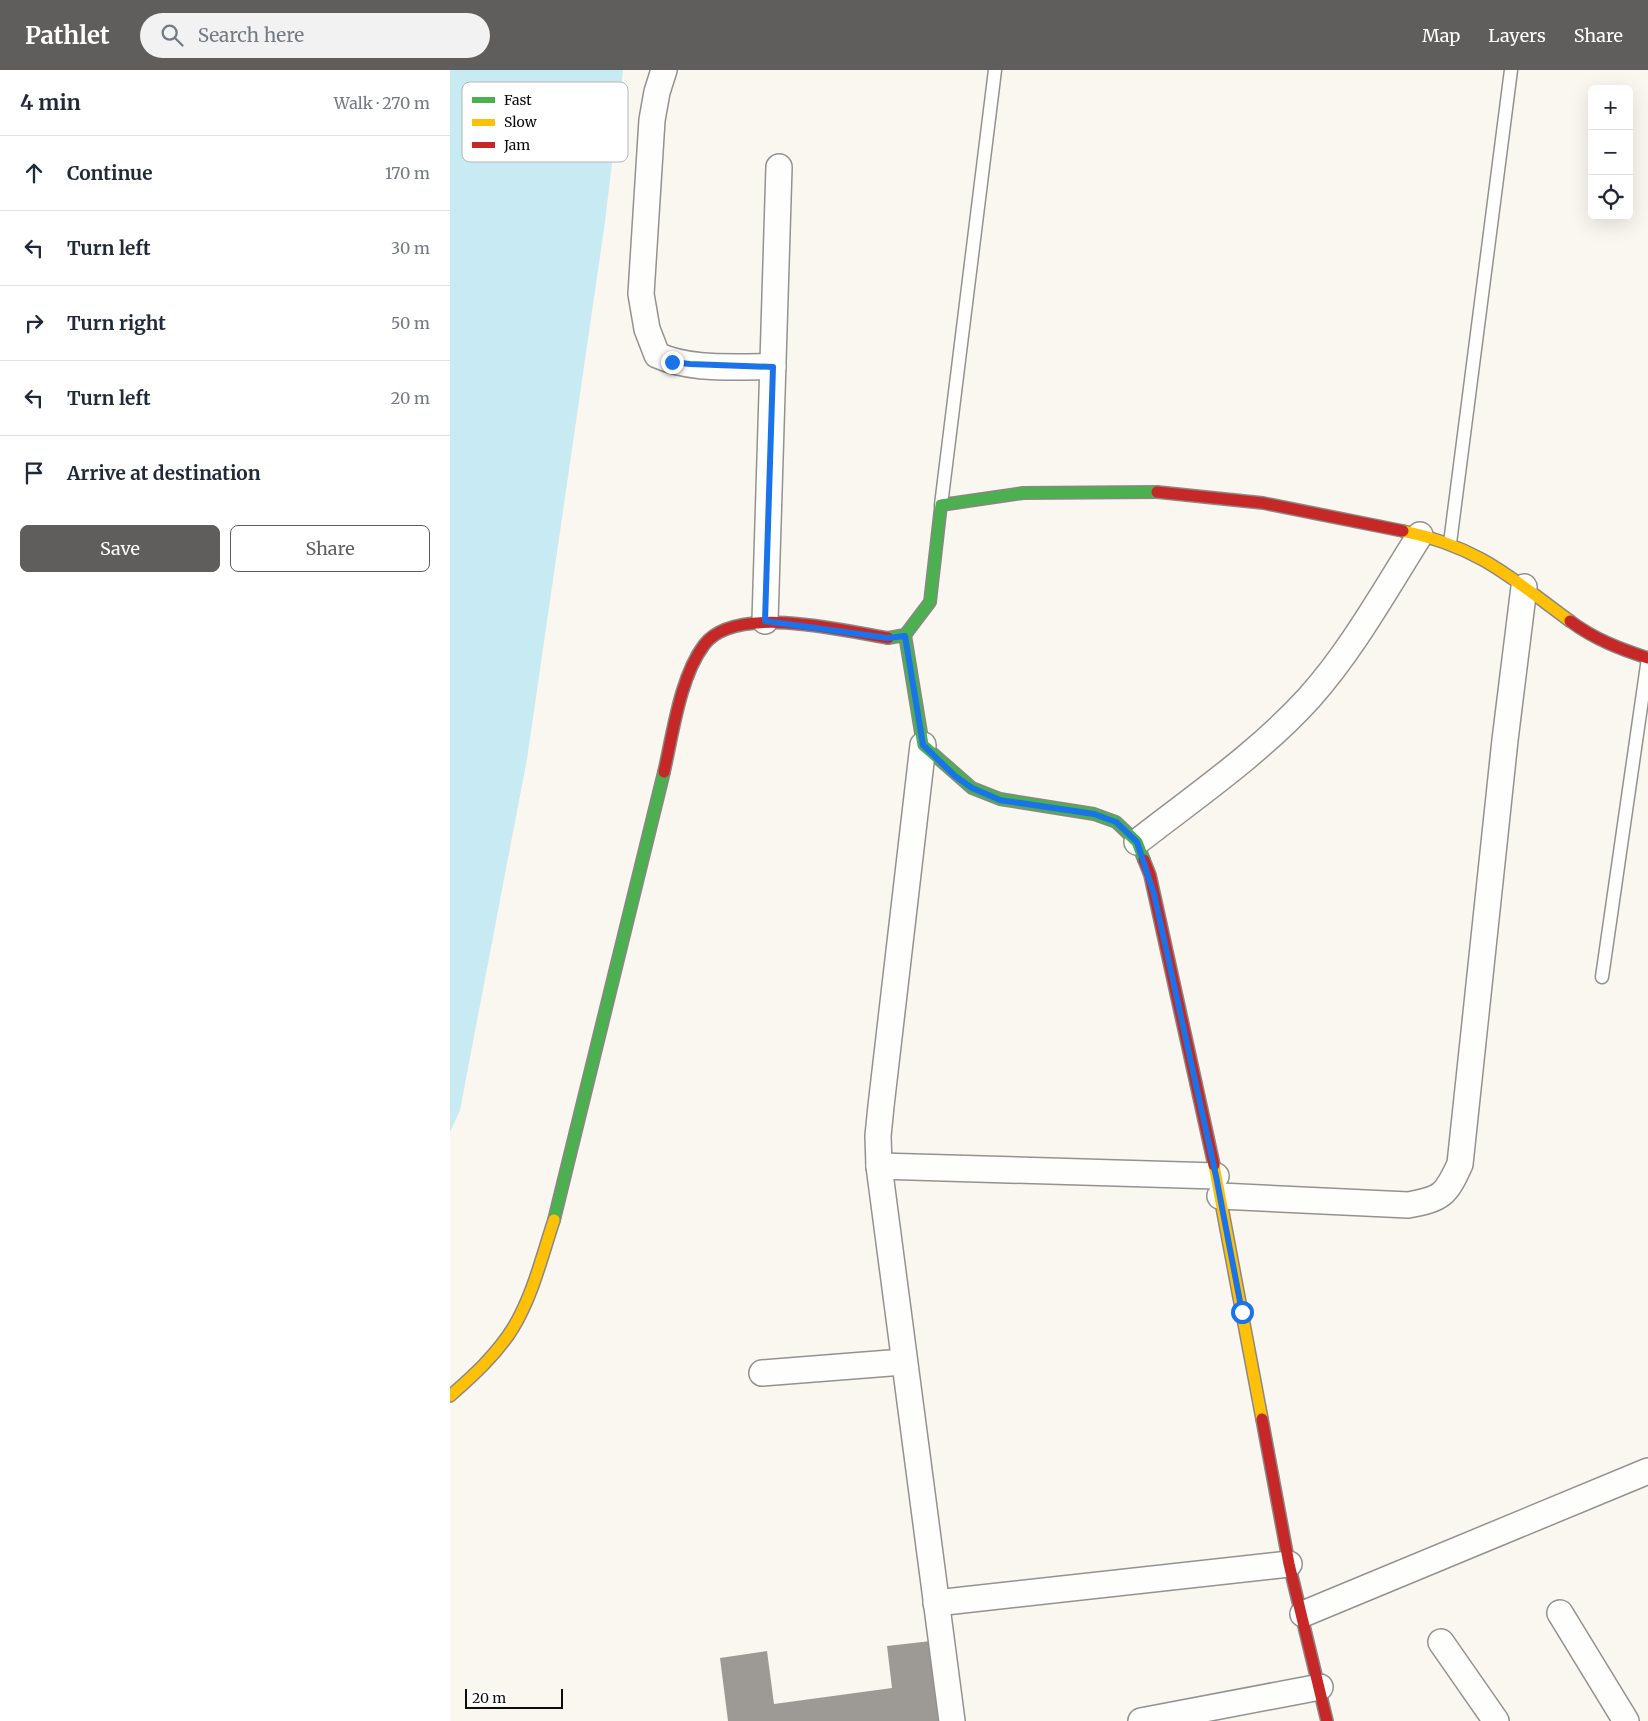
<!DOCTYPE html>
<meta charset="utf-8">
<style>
body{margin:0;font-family:Merriweather,serif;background:#f2f2f3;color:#1f2937}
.controls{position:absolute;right:15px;top:15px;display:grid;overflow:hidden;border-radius:8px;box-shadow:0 5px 20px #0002}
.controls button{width:45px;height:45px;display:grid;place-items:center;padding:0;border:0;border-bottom:1px solid #e0e1e3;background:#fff;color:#1f2937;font:25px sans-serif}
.scale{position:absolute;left:15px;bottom:12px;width:98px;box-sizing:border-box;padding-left:5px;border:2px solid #0c0c0c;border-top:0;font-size:14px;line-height:18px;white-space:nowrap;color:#0c0c0c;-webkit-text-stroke:4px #fff;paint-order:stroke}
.stop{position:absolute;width:15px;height:15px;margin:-11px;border:4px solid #1a73e8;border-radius:50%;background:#fff}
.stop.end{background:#1a73e8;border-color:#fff;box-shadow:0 1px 5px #0008}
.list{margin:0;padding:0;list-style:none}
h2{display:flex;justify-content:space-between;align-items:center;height:65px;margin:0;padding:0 20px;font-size:21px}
h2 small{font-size:16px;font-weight:400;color:#747a83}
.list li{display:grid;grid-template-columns:32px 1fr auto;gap:15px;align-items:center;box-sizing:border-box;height:75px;padding:0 20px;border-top:1px solid #e0e1e3}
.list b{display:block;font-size:19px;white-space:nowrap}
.list em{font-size:16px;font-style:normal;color:#747a83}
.actions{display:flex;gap:10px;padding:15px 20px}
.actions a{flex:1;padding:11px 0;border:1px solid #5f5e5c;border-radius:8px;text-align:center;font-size:18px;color:#5f5e5c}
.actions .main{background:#5f5e5c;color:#fff}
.icon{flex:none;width:28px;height:28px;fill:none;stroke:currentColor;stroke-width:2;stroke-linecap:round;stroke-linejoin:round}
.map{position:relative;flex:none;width:1198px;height:1651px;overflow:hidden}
header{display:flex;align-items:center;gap:30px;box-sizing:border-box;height:70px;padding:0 25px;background:#5f5e5c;color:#fff}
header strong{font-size:24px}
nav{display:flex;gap:28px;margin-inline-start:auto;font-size:18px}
.search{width:350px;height:45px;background:#f2f2f3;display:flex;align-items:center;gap:12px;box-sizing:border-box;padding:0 18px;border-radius:28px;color:#747a83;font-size:19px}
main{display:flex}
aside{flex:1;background:#fff}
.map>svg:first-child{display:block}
</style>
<header>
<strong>Pathlet</strong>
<div class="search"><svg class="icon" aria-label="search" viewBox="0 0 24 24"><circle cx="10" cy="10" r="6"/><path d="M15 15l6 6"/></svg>Search here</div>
<nav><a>Map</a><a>Layers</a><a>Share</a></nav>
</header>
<main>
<aside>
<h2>4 min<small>Walk · 270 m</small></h2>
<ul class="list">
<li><svg class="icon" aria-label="ahead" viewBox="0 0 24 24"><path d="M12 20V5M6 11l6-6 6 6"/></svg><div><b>Continue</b></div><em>170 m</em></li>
<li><svg class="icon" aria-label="left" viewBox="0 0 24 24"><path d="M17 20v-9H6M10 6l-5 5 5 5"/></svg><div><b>Turn left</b></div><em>30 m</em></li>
<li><svg class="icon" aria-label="right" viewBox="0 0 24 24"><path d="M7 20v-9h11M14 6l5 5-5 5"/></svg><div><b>Turn right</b></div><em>50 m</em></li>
<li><svg class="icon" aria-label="left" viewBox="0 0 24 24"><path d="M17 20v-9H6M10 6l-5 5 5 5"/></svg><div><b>Turn left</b></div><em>20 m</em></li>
<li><svg class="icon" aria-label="arrive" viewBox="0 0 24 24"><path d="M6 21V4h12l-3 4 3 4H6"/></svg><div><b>Arrive at destination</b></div></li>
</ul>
<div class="actions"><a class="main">Save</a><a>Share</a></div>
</aside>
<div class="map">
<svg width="1198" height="1651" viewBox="0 0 1198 1651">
<rect width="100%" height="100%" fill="#faf7f0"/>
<!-- water -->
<polygon fill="#c8eaf3" points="0,0 173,0 155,152 77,689 10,1040 0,1062"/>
<!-- building -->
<polygon fill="#9d9a96" points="481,1571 492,1651 278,1651 270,1588 317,1581 324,1634 442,1618 437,1576"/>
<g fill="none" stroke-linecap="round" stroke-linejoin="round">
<!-- lane casing -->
<g stroke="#93928f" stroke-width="15">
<g id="lane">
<polyline points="491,435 545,0"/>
<polyline points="1000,473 1061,0"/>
<polyline points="1152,907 1198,588"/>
</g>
</g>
<!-- street casing -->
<g stroke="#93928f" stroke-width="28">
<g id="street">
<path d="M 214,0 L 207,22 L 202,50 L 191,224 L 197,259 L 207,285 C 242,301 285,296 323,297"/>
<polyline points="315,551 329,97"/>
<polyline points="473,675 431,1036 428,1066 429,1096 502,1651"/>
<path d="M 687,772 C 746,726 809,683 859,628 C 902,580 935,520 970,465"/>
<polyline points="429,1096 766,1106"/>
<path d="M 770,1126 L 958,1135 C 992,1129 996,1125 1010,1094 L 1055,670 L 1074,517"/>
<polyline points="312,1303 453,1292"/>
<polyline points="486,1533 839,1494"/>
<polyline points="1110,1543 1176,1651"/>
<polyline points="853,1544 1198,1401"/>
<polyline points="991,1572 1046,1651"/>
<polyline points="691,1651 870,1617"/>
</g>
</g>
<!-- fast casing -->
<g stroke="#8a8885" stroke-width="14">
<g id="fast">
<polyline points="455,565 473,675 522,718 550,729 644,744 666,752 687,772 694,790"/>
<polyline points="438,568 455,565 480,532 491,435 573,423 707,422"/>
<polyline points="104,1150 214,702"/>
</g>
</g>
<!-- slow casing -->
<g stroke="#8a8885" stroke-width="14">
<g id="slow">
<path d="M 953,461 C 1029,477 1060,507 1120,551"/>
<polyline points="764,1095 812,1349"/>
<path d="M 0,1326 C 23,1306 47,1284 63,1258 C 83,1225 92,1186 104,1150"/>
</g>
</g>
<!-- jam casing -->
<g stroke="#8a8885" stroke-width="14">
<g id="jam">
<polyline points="707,422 813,433 953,461"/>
<path d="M 1120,551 C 1144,569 1170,579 1198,588"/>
<path d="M 214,702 C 223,663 230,607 254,575 C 285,533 395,561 438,568"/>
<polyline points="694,790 700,805 764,1095"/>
<polyline points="812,1349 839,1494 877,1651"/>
</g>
</g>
<!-- lane -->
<use href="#lane" stroke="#fefefd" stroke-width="12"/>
<!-- street -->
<use href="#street" stroke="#fefefd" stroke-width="25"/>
<!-- fast -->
<use href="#fast" stroke="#4caf50" stroke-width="11"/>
<!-- slow -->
<use href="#slow" stroke="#ffc107" stroke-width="11"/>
<!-- jam -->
<use href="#jam" stroke="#c62828" stroke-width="11"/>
</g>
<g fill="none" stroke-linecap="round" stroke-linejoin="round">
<!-- route -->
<polyline stroke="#1a73e8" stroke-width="6" points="222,292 240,294 323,297 315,551 438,568 455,566 473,675 505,706 522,718 550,730 644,744 666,752 687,772 704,824 766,1106 792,1242"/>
</g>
<!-- legend -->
<rect x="12" y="12" width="166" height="80" rx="8" fill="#fff" stroke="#b6b6b6" stroke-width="1"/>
<rect x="22" y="27" width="23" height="6" fill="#4caf50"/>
<rect x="22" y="49" width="23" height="7" fill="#ffc107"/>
<rect x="22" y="72" width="23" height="6" fill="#c62828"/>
<g font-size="14" fill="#0c0c0c">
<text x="54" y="35">Fast</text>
<text x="54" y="57">Slow</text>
<text x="54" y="80">Jam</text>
</g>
</svg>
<div class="controls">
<button>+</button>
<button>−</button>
<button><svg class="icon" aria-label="locate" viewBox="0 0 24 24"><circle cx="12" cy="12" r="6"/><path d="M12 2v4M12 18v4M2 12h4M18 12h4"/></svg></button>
</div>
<div class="scale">20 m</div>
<div class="stop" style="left:792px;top:1242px"></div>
<div class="stop end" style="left:222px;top:292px"></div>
</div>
</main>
